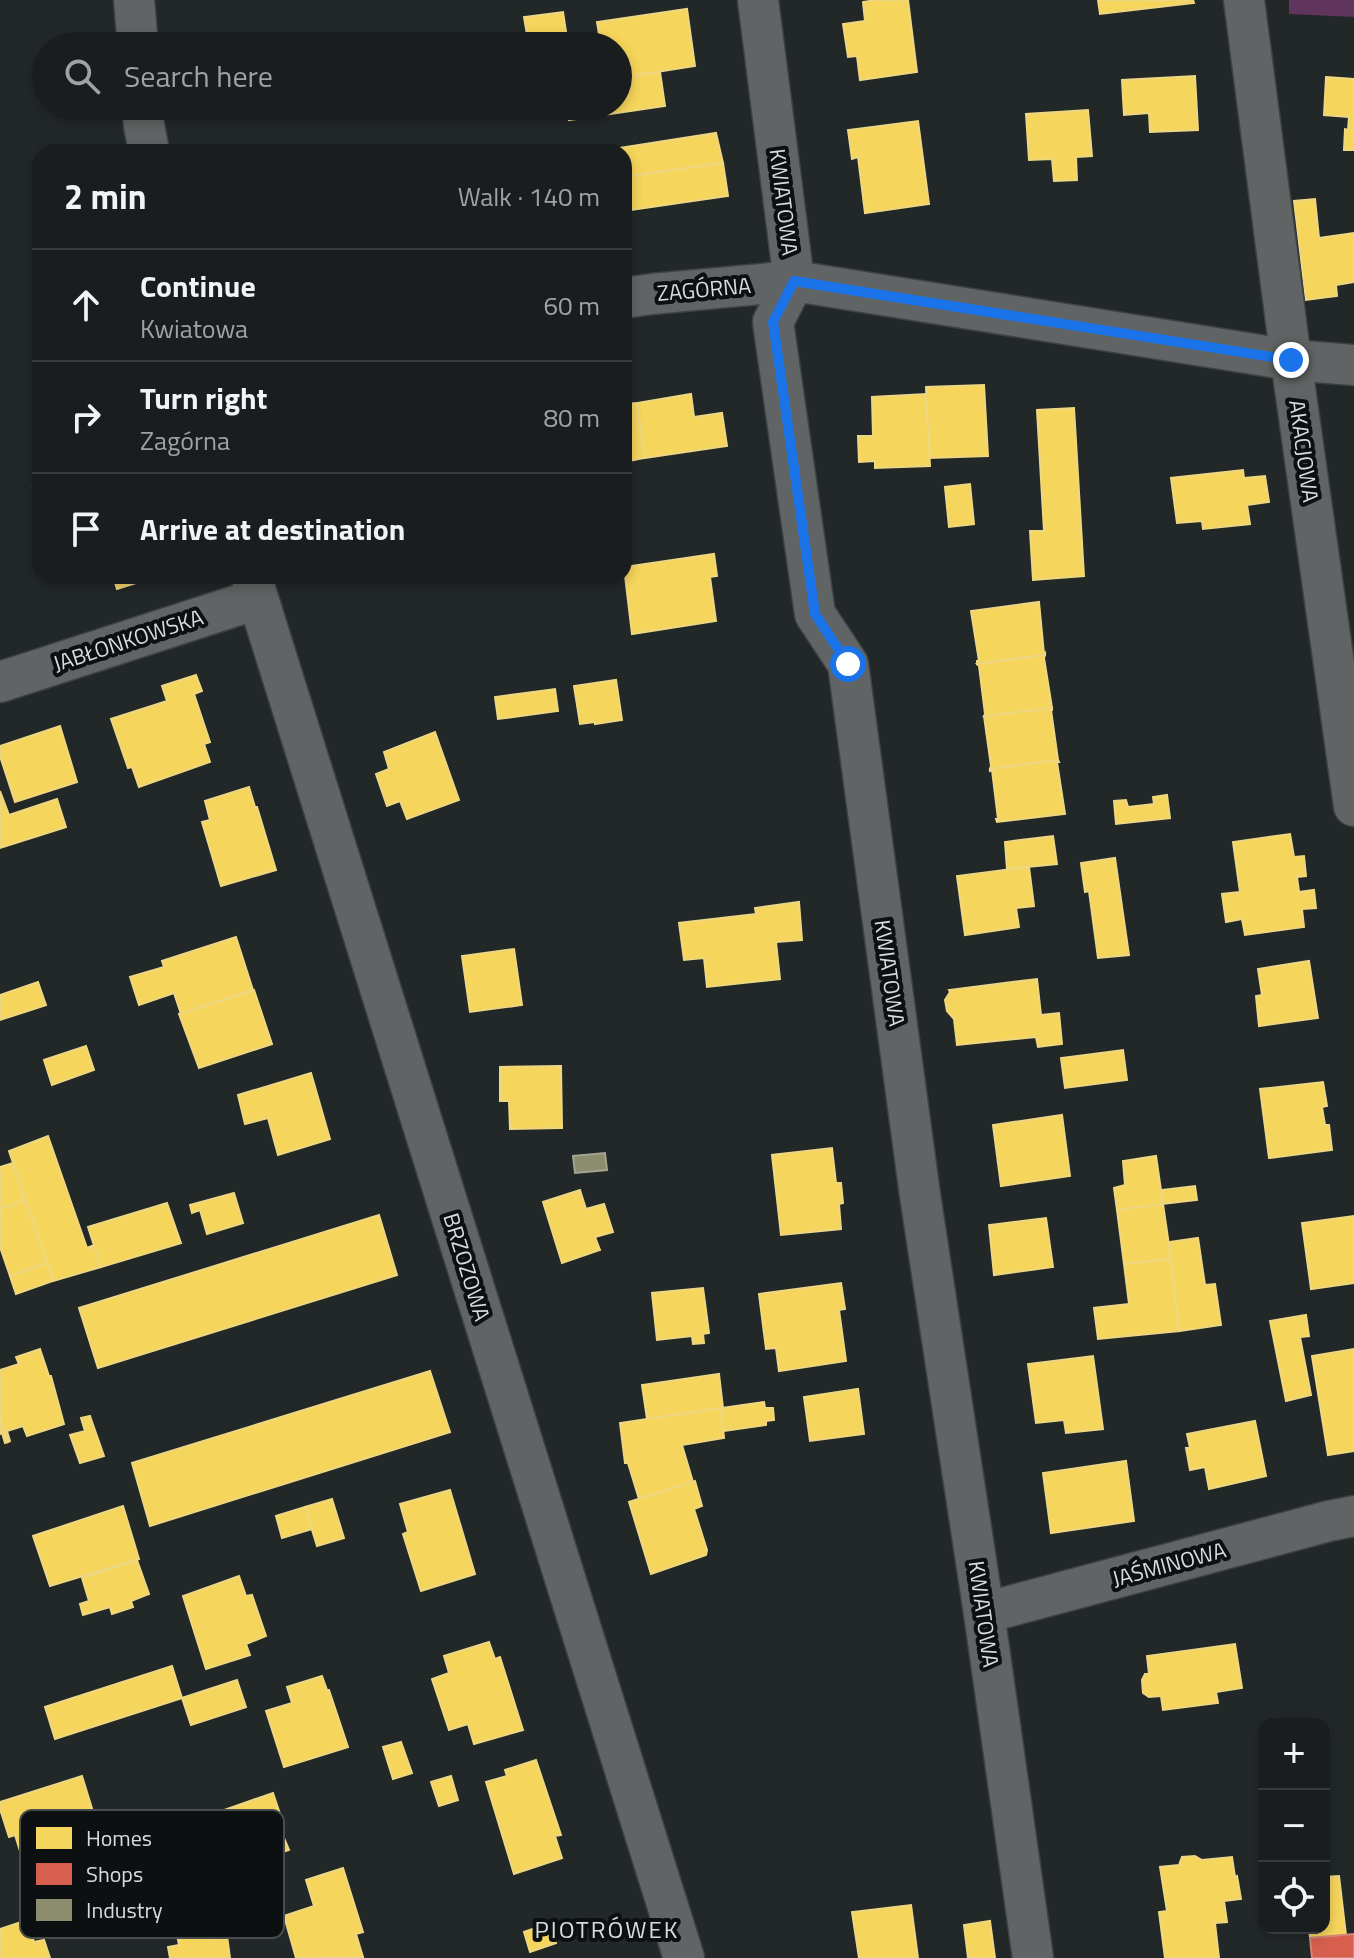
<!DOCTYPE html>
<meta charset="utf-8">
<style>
body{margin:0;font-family:"Titillium Web",sans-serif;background:#272a2a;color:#f1f3f6}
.controls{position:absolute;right:24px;bottom:24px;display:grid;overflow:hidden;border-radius:16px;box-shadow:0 4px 12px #0003}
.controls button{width:72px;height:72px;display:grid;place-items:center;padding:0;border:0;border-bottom:2px solid #383b3b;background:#1a1d1d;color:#f1f3f6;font:40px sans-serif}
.stop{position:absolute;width:24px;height:24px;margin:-18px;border:6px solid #1a73e8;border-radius:50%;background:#fff}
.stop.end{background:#1a73e8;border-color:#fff;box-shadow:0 2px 8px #0008}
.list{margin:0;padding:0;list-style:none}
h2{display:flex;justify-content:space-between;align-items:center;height:104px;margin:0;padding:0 32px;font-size:34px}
h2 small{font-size:26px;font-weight:400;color:#9fa2a4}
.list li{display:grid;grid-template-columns:52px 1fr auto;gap:24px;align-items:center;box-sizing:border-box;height:112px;padding:0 32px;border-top:2px solid #383b3b}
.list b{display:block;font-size:30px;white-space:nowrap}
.list p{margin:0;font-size:26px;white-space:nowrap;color:#9fa2a4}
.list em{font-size:26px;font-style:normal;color:#9fa2a4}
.icon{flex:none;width:44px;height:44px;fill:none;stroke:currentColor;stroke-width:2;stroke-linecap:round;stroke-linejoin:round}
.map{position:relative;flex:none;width:1354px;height:1958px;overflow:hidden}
.search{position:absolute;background:#1a1d1d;box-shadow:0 4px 12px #0003;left:32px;top:32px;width:600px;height:88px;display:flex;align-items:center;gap:20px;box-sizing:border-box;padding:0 28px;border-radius:44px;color:#9fa2a4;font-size:30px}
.panel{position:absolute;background:#1a1d1d;box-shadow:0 4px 12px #0003;left:32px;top:144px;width:600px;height:440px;border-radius:24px}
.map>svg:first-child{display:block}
</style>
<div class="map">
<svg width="1354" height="1958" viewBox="0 0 1354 1958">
<rect width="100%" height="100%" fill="#222727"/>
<!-- forest -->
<polygon fill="#5f345d" points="1289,0 1354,0 1354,17 1289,14"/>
<!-- homes -->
<g fill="#f6d55c" stroke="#edd782" stroke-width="2">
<polygon points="876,0 908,0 917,72 860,80 857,56 848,57 843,24 865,21 863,2"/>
<polygon points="1098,0 1193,0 1194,3 1100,14"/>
<polygon points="687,9 695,66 618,78 618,46 601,46 597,22"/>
<polygon points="563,12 568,45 529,46 524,17"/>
<polygon points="476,35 477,46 446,46 445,39"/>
<polygon points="660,72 665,106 569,120 568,106 618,106 618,78"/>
<polygon points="1195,76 1198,130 1150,132 1149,113 1124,115 1122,80"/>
<polygon points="1326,77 1354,79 1354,150 1344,150 1345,129 1348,130 1349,117 1324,115"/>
<polygon points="1088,110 1092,156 1076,157 1077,180 1054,181 1052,159 1029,160 1026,114"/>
<polygon points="918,121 929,204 865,213 858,157 852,159 848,130"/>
<polygon points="716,133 723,163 624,177 624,152 620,152 619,148"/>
<polygon points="723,163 728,196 630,210 624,177"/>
<polygon points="1315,199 1319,238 1354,233 1354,282 1336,285 1337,296 1306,300 1294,201"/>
<polygon points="984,385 988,456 929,458 926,387"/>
<polygon points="691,394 694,417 722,413 727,446 644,458 637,403"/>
<polygon points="926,394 930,466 875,468 875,461 859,462 858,436 873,436 872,397"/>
<polygon points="637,403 644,458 624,462 624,404"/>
<polygon points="1074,408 1084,576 1033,580 1030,531 1044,531 1037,410"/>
<polygon points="1243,470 1244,478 1265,476 1269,502 1247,505 1250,524 1203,529 1202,521 1177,523 1171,478"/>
<polygon points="970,484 974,524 949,527 945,487"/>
<polygon points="40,486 40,506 33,488"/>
<polygon points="714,554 717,576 710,577 716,621 632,634 624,567"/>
<polygon points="113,576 158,576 117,589"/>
<polygon points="1039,602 1044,654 1045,653 1045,655 977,664 977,661 979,661 971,611"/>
<polygon points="1045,655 1044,658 1052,708 984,716 985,714 979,666 977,664"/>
<polygon points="196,675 202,691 194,694 210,742 204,744 210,762 139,787 132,767 128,768 111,719 167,701 162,686"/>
<polygon points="616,680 622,720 595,724 595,722 580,724 574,686"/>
<polygon points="555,689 558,711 498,719 495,697"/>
<polygon points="1052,708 1052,710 1051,710 1058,760 990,769 991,766 984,716"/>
<polygon points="60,726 77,782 15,802 0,756 0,746"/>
<polygon points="435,732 459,800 407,819 400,801 387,806 376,774 389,769 384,752"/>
<polygon points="1058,760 1059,762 1057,762 1065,814 997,822 996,819 998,819 992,770 990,771 990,769"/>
<polygon points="249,787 255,807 257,807 276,870 221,886 202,822 210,820 205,801"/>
<polygon points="0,791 9,815 57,799 66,827 0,848"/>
<polygon points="1167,795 1170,818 1116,824 1114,801 1126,800 1128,807 1154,804 1153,797"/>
<polygon points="1290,834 1294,857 1304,856 1306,876 1297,877 1299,892 1314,890 1316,908 1302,909 1304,927 1245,935 1242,919 1226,922 1222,894 1240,892 1233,842"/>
<polygon points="1053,836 1057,864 1007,869 1005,842"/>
<polygon points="1115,858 1129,955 1098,958 1089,891 1085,892 1081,863"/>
<polygon points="1029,867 1034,906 1016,908 1019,927 965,935 957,876"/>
<polygon points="799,902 802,940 776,942 780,979 707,987 704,958 684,960 679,923 756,914 755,908"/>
<polygon points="236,937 253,990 181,1014 174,993 139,1005 130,977 164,967 162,961"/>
<polygon points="514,949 522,1005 470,1012 462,956"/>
<polygon points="1309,961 1318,1018 1259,1026 1256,996 1262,995 1258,969"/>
<polygon points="1037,979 1041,1015 1059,1013 1062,1044 1038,1047 1036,1037 957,1045 954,1019 947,1011 945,1000 950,992 949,990"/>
<polygon points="38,982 46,1005 0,1020 0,995"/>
<polygon points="254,990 272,1044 199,1068 179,1014"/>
<polygon points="86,1046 94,1070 52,1085 44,1060"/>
<polygon points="1123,1050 1127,1080 1065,1088 1061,1058"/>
<polygon points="561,1066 562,1128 510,1129 509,1101 500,1101 500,1067"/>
<polygon points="311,1073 330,1139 278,1155 268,1118 245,1124 238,1095"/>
<polygon points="1323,1082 1327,1106 1322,1107 1325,1125 1329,1125 1332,1150 1269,1158 1260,1089"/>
<polygon points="1062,1115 1070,1176 1001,1186 993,1125"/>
<polygon points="48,1136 87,1248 94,1245 101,1267 53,1281 9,1151"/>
<polygon points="832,1148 836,1183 841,1183 843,1203 839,1204 841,1229 781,1235 772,1155"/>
<polygon points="1156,1156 1163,1204 1117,1210 1114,1188 1125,1185 1123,1161"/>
<polygon points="13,1163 25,1200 0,1209 0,1167"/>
<polygon points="1195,1186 1197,1200 1163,1204 1161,1190"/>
<polygon points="580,1190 586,1209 604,1204 613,1232 595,1237 600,1250 562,1263 543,1202"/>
<polygon points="234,1193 243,1223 207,1234 200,1210 192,1213 190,1205"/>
<polygon points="25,1200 47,1263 10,1276 0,1247 0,1209"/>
<polygon points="167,1203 181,1243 101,1267 88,1227"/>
<polygon points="1163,1204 1171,1259 1124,1264 1117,1210"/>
<polygon points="379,1215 397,1275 98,1368 79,1308"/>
<polygon points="1354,1216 1354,1283 1311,1289 1302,1223"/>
<polygon points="1046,1218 1053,1267 994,1275 989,1225"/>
<polygon points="1198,1238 1205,1285 1215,1284 1221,1325 1179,1331 1169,1242"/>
<polygon points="1171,1259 1179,1331 1098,1339 1094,1308 1129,1304 1124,1264"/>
<polygon points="47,1263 53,1281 16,1294 10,1276"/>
<polygon points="841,1283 845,1309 839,1310 846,1361 779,1371 776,1348 766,1349 759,1294"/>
<polygon points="703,1288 709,1333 703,1334 704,1343 693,1344 692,1336 657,1340 652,1293"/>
<polygon points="1306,1315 1309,1336 1300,1337 1311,1395 1286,1401 1270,1321"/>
<polygon points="40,1349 49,1376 51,1376 64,1424 27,1436 23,1426 7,1431 10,1441 8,1442 0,1418 0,1370 19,1364 16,1357"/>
<polygon points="1354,1349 1354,1451 1328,1455 1312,1356"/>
<polygon points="1093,1356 1103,1429 1066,1433 1064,1420 1036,1423 1028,1364"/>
<polygon points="430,1371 450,1432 150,1526 132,1463"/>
<polygon points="719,1374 723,1408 647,1419 642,1385"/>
<polygon points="858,1389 864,1434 810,1441 804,1397"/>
<polygon points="764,1402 765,1408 773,1408 774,1420 766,1421 766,1425 723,1431 721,1408"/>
<polygon points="721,1408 724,1438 682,1445 693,1482 639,1499 628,1463 625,1463 620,1423"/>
<polygon points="90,1416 104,1456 80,1463 70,1435 85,1431 81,1418"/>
<polygon points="0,1418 8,1442 5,1443 2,1433 0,1434"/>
<polygon points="1255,1421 1266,1476 1209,1489 1205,1467 1190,1470 1186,1448 1190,1448 1187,1434"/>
<polygon points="1126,1461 1134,1521 1051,1533 1043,1473"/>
<polygon points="695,1481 702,1506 694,1509 707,1550 706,1555 651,1574 629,1502"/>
<polygon points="450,1490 475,1574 421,1591 403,1534 408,1532 400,1504"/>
<polygon points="332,1499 344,1538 317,1546 305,1507"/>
<polygon points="123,1506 139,1559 50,1586 33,1536"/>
<polygon points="305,1507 312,1529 282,1538 276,1516"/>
<polygon points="137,1560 149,1594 131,1601 133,1607 112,1614 110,1607 83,1615 80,1604 89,1601 82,1578"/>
<polygon points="239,1576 246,1596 252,1595 266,1636 246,1644 250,1655 206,1669 183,1596"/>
<polygon points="489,1642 495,1659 500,1657 523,1730 474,1744 468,1724 449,1730 432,1679 449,1673 444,1656"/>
<polygon points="1235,1644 1242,1688 1216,1692 1218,1703 1163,1710 1161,1696 1149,1697 1143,1693 1142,1680 1145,1674 1149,1674 1147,1656"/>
<polygon points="172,1666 182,1698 55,1739 45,1707"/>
<polygon points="322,1676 327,1690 329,1690 348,1747 284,1767 266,1711 292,1703 287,1687"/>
<polygon points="237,1680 246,1707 191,1725 182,1698"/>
<polygon points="401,1742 412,1773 393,1779 383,1747"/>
<polygon points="536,1760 561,1835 555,1836 562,1858 514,1874 486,1782 507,1776 505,1770"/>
<polygon points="82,1776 103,1844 26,1870 15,1835 9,1837 0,1809 0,1802"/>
<polygon points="451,1776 458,1800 439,1806 431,1782"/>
<polygon points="273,1793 281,1817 230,1835 221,1811"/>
<polygon points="276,1819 289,1850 275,1855 271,1842 238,1854 232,1835"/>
<polygon points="1195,1856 1202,1860 1232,1857 1235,1877 1237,1876 1241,1899 1224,1901 1227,1922 1215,1923 1219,1958 1165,1958 1159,1912 1167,1911 1160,1867 1179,1865 1182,1857"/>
<polygon points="343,1868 363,1932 356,1934 363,1957 296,1958 284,1916 314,1906 306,1880"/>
<polygon points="1339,1876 1346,1935 1310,1938 1309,1928 1324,1928 1324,1877"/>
<polygon points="911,1905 918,1958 859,1958 852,1912"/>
<polygon points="206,1919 210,1939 227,1936 230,1958 170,1958 168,1947 179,1945 175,1924"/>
<polygon points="27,1920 34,1942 44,1940 50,1958 0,1958 0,1929"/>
<polygon points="990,1921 995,1958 968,1958 964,1925"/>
<polygon points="550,1923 556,1943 530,1952 524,1932"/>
</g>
<!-- shops -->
<polygon fill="#d6604d" stroke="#d68578" stroke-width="2" points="1354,1934 1354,1958 1312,1958 1310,1938"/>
<!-- industry -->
<polygon fill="#8c8c6e" stroke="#a2a48f" stroke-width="2" points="605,1153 607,1170 575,1173 573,1156"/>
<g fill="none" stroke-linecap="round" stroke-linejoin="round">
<!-- minor casing -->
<g stroke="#3d4141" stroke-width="43">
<g id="minor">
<polyline points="134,0 138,46"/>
<polyline points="758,0 794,281 773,322 815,614 848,664 920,1195 984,1613 1033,1958"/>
<polyline points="1244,0 1291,360 1354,806"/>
<polyline points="142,106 144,125 149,152"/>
<polyline points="624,298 652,294 794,281 1291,360 1354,365"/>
<polyline points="251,576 684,1958"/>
<polyline points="0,682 257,599"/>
<polyline points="984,1613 1329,1521 1354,1516"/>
</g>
</g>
<!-- minor -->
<use href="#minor" stroke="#616464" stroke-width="40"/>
</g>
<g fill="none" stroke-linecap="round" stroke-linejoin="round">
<!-- route -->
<polyline stroke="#1a73e8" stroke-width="10" points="848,664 815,614 773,322 794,281 1291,360"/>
</g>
<g text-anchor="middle" stroke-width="8" stroke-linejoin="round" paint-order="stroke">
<!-- street labels -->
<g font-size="22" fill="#d7dcdc" stroke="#0d1011">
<text transform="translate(784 202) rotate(83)" y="8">KWIATOWA</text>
<text transform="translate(704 289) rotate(-5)" y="8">ZAGÓRNA</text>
<text transform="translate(1304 451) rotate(82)" y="8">AKACJOWA</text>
<text transform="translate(128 640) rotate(-18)" y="8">JABŁONKOWSKA</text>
<text transform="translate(890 973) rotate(82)" y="8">KWIATOWA</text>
<text transform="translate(467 1267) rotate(73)" y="8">BRZOZOWA</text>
<text transform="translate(1169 1564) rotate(-15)" y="8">JAŚMINOWA</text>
<text transform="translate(984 1614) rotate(82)" y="8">KWIATOWA</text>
</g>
<!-- neighbourhood labels -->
<g font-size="24" letter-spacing="2" fill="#d7dcdc" stroke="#0d1011">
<text x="607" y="1938">PIOTRÓWEK</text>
</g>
</g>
<!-- legend -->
<rect x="20" y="1810" width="264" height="128" rx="12" fill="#0d1011" stroke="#4a4d4e" stroke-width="2"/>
<rect x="36" y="1827" width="36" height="22" fill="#f6d55c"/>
<rect x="36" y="1863" width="36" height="22" fill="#d6604d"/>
<rect x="36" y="1899" width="36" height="22" fill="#8c8c6e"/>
<g font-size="22" fill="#d7dcdc">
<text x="86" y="1846">Homes</text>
<text x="86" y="1882">Shops</text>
<text x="86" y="1918">Industry</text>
</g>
</svg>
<div class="controls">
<button>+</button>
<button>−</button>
<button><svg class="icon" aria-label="locate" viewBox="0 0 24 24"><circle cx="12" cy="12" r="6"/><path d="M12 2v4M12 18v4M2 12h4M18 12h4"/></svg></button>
</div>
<div class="stop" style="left:848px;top:664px"></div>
<div class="stop end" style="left:1291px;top:360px"></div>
<div class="search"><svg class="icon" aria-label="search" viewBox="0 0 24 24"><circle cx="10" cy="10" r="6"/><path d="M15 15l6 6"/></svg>Search here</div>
<section class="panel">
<h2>2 min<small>Walk · 140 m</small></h2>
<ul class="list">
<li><svg class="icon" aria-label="ahead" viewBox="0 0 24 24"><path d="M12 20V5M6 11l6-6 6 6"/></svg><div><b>Continue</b><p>Kwiatowa</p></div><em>60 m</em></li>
<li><svg class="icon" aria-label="right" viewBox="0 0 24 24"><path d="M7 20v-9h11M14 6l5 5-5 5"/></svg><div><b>Turn right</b><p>Zagórna</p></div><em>80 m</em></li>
<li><svg class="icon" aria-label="arrive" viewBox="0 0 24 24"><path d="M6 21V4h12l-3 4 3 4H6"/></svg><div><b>Arrive at destination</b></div></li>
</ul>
</section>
</div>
